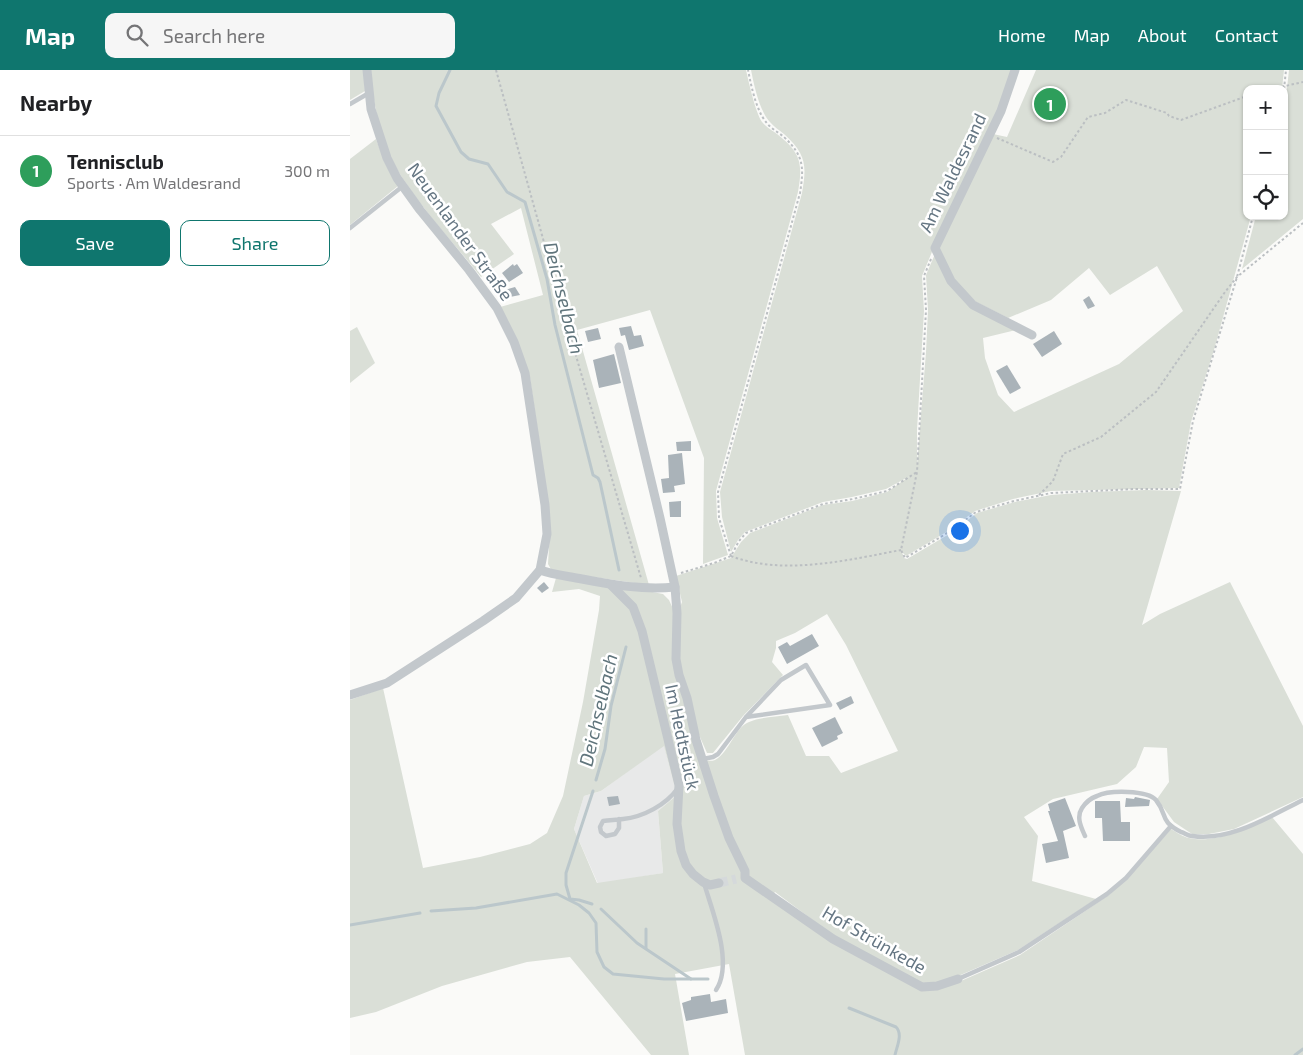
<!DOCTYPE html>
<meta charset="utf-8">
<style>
body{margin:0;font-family:"Exo 2",sans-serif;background:#f6f6f6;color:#202124}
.controls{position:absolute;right:15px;top:15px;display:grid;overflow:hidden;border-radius:10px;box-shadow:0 1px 4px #0004}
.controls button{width:45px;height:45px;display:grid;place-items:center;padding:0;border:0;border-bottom:1px solid #e0e0e0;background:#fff;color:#202124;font:25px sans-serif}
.you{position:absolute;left:609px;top:460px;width:18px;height:18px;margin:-12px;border:4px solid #fff;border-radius:50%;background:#1a73e8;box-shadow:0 0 0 8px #1a73e833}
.badge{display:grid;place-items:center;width:32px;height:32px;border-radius:50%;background:#0f766e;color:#fff;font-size:16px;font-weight:700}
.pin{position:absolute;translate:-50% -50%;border:2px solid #fff;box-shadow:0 1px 5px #0006}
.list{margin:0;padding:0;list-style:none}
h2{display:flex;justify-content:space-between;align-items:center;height:65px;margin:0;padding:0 20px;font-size:21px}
h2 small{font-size:16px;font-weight:400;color:#757577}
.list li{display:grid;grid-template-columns:32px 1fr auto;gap:15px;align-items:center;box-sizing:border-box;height:70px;padding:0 20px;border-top:1px solid #e0e0e0}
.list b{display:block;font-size:19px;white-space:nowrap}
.list p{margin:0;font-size:16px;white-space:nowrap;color:#757577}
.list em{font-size:16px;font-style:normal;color:#757577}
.actions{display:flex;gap:10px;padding:15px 20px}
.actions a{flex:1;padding:11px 0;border:1px solid #0f766e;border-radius:10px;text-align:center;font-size:18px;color:#0f766e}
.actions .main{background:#0f766e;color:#fff}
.icon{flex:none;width:28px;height:28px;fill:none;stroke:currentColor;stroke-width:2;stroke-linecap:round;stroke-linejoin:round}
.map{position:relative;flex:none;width:953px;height:985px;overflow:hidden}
header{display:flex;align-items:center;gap:30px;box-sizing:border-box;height:70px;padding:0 25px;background:#0f766e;color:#fff}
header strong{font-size:24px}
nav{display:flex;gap:28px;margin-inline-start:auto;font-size:18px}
.search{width:350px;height:45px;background:#f6f6f6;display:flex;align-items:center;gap:12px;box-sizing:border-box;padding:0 18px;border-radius:10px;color:#757577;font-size:19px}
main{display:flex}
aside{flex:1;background:#fff}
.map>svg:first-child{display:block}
</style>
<header>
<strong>Map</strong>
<div class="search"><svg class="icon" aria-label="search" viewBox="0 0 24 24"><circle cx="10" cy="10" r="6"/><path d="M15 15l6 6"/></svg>Search here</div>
<nav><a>Home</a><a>Map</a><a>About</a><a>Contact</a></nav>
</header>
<main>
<aside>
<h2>Nearby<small></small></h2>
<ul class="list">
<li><span class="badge" style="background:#2e9e5b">1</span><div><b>Tennisclub</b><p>Sports · Am Waldesrand</p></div><em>300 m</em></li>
</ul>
<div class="actions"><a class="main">Save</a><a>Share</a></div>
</aside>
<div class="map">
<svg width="953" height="985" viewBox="0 0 953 985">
<rect width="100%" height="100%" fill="#fafaf8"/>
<!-- built -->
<polygon fill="#e8e9e9" points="314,675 327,725 308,741 313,803 248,814 224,759 234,726 251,721"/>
<!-- green -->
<g fill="#dadfd7" fill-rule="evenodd">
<polygon points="0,0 14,0 15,21 0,30"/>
<path d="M 21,0 L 396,0 C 399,13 405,41 412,52 C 416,57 423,61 427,64 C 451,83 453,93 448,122 L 366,421 L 367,448 L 378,485 L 353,494 L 354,388 L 300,240 L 227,260 L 299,515 L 202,501 L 198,494 L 200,460 L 197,426 L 180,308 L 150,237 L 193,225 L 171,138 L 141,154 L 164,184 L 131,207 C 106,176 78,146 56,113 C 33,81 23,39 21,0 Z"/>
<path d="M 401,0 L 663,0 L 649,41 L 584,177 L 572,206 L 574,241 L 567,360 L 567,395 L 576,282 L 578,240 L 576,205 L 585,184 L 598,213 L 617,233 L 666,260 L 633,268 L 635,288 L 648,325 L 664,342 L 769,294 L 833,241 L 807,196 L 760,225 L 739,198 L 701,230 L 658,248 L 626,232 L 603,210 L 588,178 L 643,64 L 657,67 L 686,0 L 934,0 L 932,19 L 897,19 L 897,146 L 901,146 L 864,280 L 841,352 L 829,418 L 701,421 L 663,429 L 625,441 L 598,461 L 556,486 L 552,482 L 554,488 L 557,489 L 601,463 L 627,443 L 665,432 L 701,425 L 742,422 L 796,420 L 831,421 L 792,555 L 810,544 L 880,512 L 953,656 L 953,727 L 884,759 L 859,764 L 842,764 L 824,752 L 807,729 L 819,712 L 817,678 L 794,677 L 786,697 L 767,714 L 703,729 L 674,747 L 688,766 L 682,811 L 746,829 L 668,880 L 606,907 L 586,913 L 572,915 L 483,865 L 425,822 L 421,827 L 479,869 L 570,920 L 587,919 L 604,914 L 670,885 L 759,825 L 777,808 L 821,759 C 826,762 833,767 839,768 C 864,774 900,758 922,747 L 953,784 L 953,985 L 395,985 L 379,894 L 325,904 L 339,985 L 301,985 L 220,887 L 177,892 L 92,916 L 26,942 L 0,948 L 0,630 L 33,618 L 73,798 L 130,787 L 180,774 L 197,763 L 213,726 L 233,632 L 249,540 L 250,526 L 229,519 L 202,522 L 206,508 L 244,511 L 313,524 L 319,530 L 324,541 L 323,591 L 336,635 L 349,689 C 354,690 360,692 365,690 C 379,683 385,657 399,652 C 410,647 426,647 438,645 L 456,686 L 479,686 L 491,703 L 548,681 L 496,575 L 477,544 L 445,563 L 426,571 L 426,578 L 422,592 L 433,605 L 393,646 L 363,683 L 357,683 L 346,658 L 340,627 L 329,597 L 329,540 L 332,532 L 326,506 L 381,488 L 391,472 L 400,463 L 473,435 L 502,431 L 537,422 L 560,406 L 536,419 L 502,427 L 473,432 L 395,462 L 388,470 L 381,482 L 372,447 L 370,422 L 452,123 C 457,95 456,84 434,64 C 429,60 423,56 419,51 C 409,39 404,15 401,0 ZM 314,676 L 327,725 L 308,741 L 313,803 L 247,813 L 224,759 L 234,726 L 251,721 Z"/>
<polygon points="939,0 953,0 953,149 892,199 906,146 934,146 934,46"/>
<polygon points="26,69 35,93 48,116 0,155 0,89"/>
<polygon points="7,257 25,293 0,313 0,261"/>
</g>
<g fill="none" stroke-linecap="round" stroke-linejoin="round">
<!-- stream -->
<g stroke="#bbc7cb" stroke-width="3">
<polyline points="100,0 89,23 86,36 111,82 119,89 138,94 157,122 175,132 197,209 205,255 243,405 248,408 250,412 269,500"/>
<polyline points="246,710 255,679 261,636 276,577"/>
<polyline points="242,834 229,830 220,829 216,815 216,803 243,721"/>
<polyline points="251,839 287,873 341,909"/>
<polyline points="81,841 126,838 207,824 229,835 239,843 246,853 247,882 254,897 263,904 314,909 358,909"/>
<polyline points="0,855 70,843"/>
<polyline points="296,878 296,859"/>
<path d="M 499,938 L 546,957 C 553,964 547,976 545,985"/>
<polyline points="945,985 953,979"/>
</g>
</g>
<!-- building -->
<g fill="#aab3b9">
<polygon points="163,194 164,196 167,194 173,203 159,212 152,203"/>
<polygon points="165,217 170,225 160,227 155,220"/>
<polygon points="739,226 745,236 738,239 733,230"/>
<polygon points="281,256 284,266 291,265 294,276 279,280 275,265 271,266 269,258"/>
<polygon points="248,258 251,269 238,272 235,261"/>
<polygon points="704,261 712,274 692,287 683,274"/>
<polygon points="264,284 271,313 249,318 243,290"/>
<polygon points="657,295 671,318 660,324 646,301"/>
<polygon points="341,371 341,381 327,381 326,372"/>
<polygon points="332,383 335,414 324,416 325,422 313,423 311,409 319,408 318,385"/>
<polygon points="331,431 331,447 320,447 319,432"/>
<polygon points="194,512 199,518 192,523 187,518"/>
<polygon points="462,564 469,576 437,594 428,577 437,572 440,576"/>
<polygon points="501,626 504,633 490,640 486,633"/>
<polygon points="485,647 493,663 487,666 488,669 472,677 462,658"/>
<polygon points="268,726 270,734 259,736 257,727"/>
<polygon points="785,727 800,730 799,736 775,737 776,728 784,729"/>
<polygon points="715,728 726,756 713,761 719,788 696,793 692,774 708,771 698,741 700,741 698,734"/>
<polygon points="745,731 770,731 771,752 780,752 780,771 753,771 752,748 745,748"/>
<polygon points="360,924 361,932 376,929 378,943 336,951 332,933 341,930 341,927"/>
</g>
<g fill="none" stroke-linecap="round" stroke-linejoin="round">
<!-- minor-tunnel -->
<polyline stroke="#d5d9db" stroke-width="9" stroke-dasharray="9 4.5" stroke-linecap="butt" points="369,813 386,809"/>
<!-- path -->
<g stroke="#bbbfc2" stroke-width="2" stroke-dasharray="2.5 2.5" stroke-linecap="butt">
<polyline points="146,0 219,262 291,508"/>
<polyline points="922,19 953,12"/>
<polyline points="934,19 936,0"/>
<polyline points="647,68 703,92 711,87 738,47 755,43 776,30 817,43 819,46 831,50 897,26"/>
<polyline points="581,189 574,206 576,240 567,402 551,480 555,488 599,462 626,442 664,431 701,423 785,419 830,419 843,351 887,207 903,146"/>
<polyline points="689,425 703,411 713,384 751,367 806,322 875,222 887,207 953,153"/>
<path d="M 381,486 L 369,448 L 368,422 L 450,123 C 454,97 454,86 434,67 C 428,62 420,58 416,52 C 406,40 401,15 398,0"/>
<path d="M 381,486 C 433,506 498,490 551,480"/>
<polyline points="331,503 364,493 381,486 389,471 396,463 473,434 503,429 537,421 567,402"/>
</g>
<!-- service -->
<g stroke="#c3c8cc" stroke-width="4.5">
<polyline points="0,34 19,23"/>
<polyline points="0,158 53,116"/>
<polyline points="353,689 363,687 368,684 396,647 431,610 456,595 480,635 396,647"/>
<path d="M 269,749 L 269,758 L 265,764 L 256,766 L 251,762 L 250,757 L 253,751 C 260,750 266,750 273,749 C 293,747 316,735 328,718"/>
<path d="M 735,766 C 731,757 726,747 732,738 C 736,732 741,728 747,726 C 759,720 797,720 806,730 C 818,745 809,751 831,762 C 835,763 838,766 842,766 C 880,772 920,746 953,730"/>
<path d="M 354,813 C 362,841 384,893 366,920"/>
<polyline points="608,909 669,882 757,824 776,808 821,756"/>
</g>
<!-- minor -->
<g stroke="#c3c8cc" stroke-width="9">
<polyline points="665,0 651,41 585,178 601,211 623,235 682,265"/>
<path d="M 190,500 C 204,505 218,506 232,509 C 263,515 293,520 325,517 L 310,448 L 269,277"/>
<polyline points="261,515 283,537 292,561 329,715 327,754 331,781 336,795 343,804 353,812 360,815 369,813"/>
<polyline points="325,517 327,543 326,589 329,605 337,628 346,670 364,726 379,768 395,801 395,808 483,869 572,917 587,916 608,909"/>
<polyline points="0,625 37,613 133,551 166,528 190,500 197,464 195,435 175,303 164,272 147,238 119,200 70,140 47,108 37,88 21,39 17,0"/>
</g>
</g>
<g text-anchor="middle" stroke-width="5" stroke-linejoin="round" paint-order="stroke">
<!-- street labels -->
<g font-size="18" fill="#657683" stroke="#fff">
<text transform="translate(603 103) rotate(-64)" y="6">Am Waldesrand</text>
<text transform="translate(110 162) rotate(54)" y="6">Neuenlander Straße</text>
<text transform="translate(332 667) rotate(78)" y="6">Im Hedtstück</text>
<text transform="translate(524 870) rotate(30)" y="6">Hof Strünkede</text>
</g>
<!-- water labels -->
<g font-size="19" font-style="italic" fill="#60757c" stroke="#fff">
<text transform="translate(214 228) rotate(76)" y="7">Deichselbach</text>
<text transform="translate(248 640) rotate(-77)" y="7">Deichselbach</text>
</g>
</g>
</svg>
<div class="controls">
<button>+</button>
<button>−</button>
<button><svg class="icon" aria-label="locate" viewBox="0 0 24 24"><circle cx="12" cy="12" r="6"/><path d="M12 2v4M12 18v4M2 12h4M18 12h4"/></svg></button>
</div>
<div class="you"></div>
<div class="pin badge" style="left:700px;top:34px;background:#2e9e5b">1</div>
</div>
</main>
